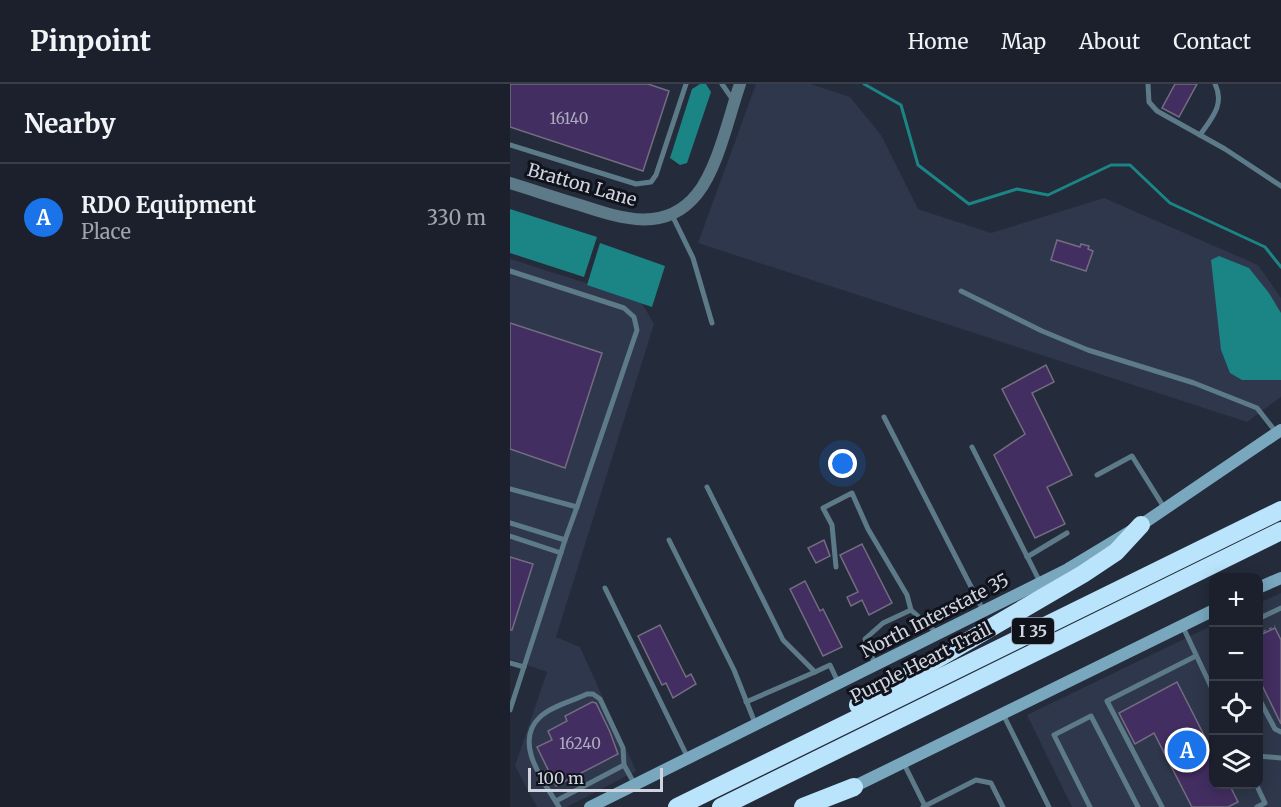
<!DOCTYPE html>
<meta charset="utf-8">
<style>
body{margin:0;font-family:Merriweather,serif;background:#242834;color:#f1f3f6}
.controls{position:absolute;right:18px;bottom:18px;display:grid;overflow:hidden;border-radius:12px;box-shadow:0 3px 15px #0003}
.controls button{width:54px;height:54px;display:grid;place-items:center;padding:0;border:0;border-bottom:2px solid #393e48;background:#1b202c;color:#f1f3f6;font:30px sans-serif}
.scale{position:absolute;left:18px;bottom:15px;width:135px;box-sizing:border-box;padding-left:6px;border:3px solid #d0d4df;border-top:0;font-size:16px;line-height:21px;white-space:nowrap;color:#d0d4df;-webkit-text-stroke:4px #10131b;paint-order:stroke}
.you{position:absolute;left:333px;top:380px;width:21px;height:21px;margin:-15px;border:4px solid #fff;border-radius:50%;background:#1a73e8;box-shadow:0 0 0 9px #1a73e833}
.badge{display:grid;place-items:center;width:39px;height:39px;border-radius:50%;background:#1a73e8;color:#fff;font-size:20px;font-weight:700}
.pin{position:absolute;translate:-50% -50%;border:3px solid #fff;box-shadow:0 2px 6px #0006}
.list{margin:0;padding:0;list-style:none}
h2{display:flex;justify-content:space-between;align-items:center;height:78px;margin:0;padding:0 24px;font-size:26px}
h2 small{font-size:20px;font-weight:400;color:#a0a3a9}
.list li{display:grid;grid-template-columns:39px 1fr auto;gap:18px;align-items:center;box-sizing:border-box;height:108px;padding:0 24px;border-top:2px solid #393e48}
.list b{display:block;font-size:22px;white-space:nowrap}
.list p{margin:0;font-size:20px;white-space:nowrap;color:#a0a3a9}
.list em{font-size:20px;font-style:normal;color:#a0a3a9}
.icon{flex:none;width:33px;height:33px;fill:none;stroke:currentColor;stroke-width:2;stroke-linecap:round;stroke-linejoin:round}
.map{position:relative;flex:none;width:771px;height:723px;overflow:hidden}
header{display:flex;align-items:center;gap:36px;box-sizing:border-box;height:84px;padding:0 30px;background:#1b202c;border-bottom:2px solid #393e48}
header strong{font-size:28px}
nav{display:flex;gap:33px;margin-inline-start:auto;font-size:21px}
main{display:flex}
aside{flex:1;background:#1b202c}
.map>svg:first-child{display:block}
</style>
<header>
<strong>Pinpoint</strong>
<nav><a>Home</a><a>Map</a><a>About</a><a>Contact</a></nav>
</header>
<main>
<aside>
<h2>Nearby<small></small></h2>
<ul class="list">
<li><span class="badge">A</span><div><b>RDO Equipment</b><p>Place</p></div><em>330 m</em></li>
</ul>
</aside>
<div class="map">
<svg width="771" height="723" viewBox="0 0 771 723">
<rect width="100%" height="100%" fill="#242b3b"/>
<!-- built -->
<g fill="#2e374b">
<polygon points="246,0 301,0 340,13 371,51 408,125 481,149 594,114 748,181 771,214 771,313 737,338 188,159"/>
<polygon points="0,175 130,216 144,240 46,553 70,563 126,687 57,723 27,723 5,682 37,588 0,575"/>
<polygon points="771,509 771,723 562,723 517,631 703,541 704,700 748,700 749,519"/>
</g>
<!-- water -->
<g fill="#1b8485">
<polygon points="190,0 196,0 201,8 177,79 170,81 160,74 182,5"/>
<polygon points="0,125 87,153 74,193 0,169"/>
<polygon points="90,159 155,182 142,223 77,201"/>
<polygon points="709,172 739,184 759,209 771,229 771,296 732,296 720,289 711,266 701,176"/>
</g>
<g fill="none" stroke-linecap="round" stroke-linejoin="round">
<!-- stream -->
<polyline stroke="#1b8485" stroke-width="3" points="354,0 391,21 408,81 459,120 507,105 538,111 601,81 620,81 660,119 755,163 771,183"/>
</g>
<!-- building -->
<g fill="#432e61" stroke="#736d80" stroke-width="1.5">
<polygon points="0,0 138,0 159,7 133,87 0,43"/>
<polygon points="665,0 687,0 669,33 652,24"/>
<polygon points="547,156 570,163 571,160 579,162 578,165 583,167 576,187 541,176"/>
<polygon points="0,239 92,269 55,384 0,365"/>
<polygon points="536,281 544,298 522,309 562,391 537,403 555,440 525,454 484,371 515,350 492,305"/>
<polygon points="314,456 320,472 306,479 298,464"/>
<polygon points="352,460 382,519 359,531 352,516 341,522 337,513 348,508 330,471"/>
<polygon points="0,473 23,480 2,546 0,546"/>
<polygon points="295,497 310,527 313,525 332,563 313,572 280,505"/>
<polygon points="150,541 176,593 181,590 186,600 163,614 156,599 152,601 128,552"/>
<polygon points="765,544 771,556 771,640 748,593 748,552"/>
<polygon points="667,598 704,671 704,700 719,700 728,718 718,723 682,723 644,649 625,660 609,629"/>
<polygon points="82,618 86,619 100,648 108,670 46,702 27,663 42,656 38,647 57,637 55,632"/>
</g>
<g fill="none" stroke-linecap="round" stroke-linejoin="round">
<!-- path -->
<polyline stroke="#626876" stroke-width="1.5" stroke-dasharray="3 3" stroke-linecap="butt" points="748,550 765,542"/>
<!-- service -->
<g stroke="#5d7a89" stroke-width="5">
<polyline points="212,0 223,16"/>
<polyline points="638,0 639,18 647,27 715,65 771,102"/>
<path d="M 690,51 C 702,34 715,20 705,0"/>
<polyline points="0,61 126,100 141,98 146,91 176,0"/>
<polyline points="162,131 183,174 202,239"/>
<polyline points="0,187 114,224 124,233 127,246 67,423 0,405"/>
<polyline points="451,207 532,247 578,266 684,299 747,324 766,348"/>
<polyline points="374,333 473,526"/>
<polyline points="462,363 530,498"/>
<polyline points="587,391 622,372 655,425"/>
<polyline points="197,403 273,556 305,588 320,581 328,598"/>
<polyline points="0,439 55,456 67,423"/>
<polyline points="0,452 51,469"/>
<polyline points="159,456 224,586 245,639"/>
<polyline points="517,473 557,449"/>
<polyline points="326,483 322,441 313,424 342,409 358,445 397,511 401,526 373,539 355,555 365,580"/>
<polyline points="95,504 178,674"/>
<polyline points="401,526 427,549"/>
<polyline points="748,535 771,524"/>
<polyline points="673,543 704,609"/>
<polyline points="0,579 14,583"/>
<polyline points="748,613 765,645 771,648"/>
<polyline points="236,618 305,588"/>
<polyline points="0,626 55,456"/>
<polyline points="493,630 539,723"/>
<polyline points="748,672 771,674"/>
<polyline points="394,680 415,722"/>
<polyline points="746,700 755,719 747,723"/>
<polyline points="46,717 114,681"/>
<path d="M 49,723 C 35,699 2,659 30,633 C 41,622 63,617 77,610 L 83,610 L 90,615 L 113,664 L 114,681 L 124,699"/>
<polyline points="413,723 466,696 481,699 493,723"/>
<polyline points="580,723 544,651 581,632 628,723"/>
<polyline points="652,723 597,617 686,572"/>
</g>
<!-- tertiary -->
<path stroke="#5d7a89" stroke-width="12" d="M 0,99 C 23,106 46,114 70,121 C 110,134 155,150 187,110 C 208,84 219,32 230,0"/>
<!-- secondary -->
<g stroke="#78a7be" stroke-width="12">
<polyline points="748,504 771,494"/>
<polyline points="339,705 704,526"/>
<polyline points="80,723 558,485 631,441 771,346"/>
</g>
<!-- motorway -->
<g stroke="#bae4fb" stroke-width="18">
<polyline points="348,621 573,490 606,468 631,441"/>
<polyline points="167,723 771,426"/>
<polyline points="211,723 771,447"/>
<polyline points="293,723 344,703"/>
</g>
</g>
<g text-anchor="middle" stroke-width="6" stroke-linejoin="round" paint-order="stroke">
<!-- number labels -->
<g font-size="15" fill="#adaac0">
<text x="59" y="40">16140</text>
<text x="70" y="665">16240</text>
</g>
<!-- shield labels -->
<rect fill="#10131b" stroke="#969aa4" stroke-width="1.5" x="502" y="534" width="42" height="26" rx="4.5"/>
<g font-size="16" font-weight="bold" fill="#d0d4df">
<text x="523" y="553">I 35</text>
</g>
<!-- street labels -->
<g font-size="18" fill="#d0d4df" stroke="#10131b">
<text transform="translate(72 101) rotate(16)" y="6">Bratton Lane</text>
<text transform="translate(425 532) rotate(-27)" y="6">North Interstate 35</text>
<text transform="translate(411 579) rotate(-27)" y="6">Purple Heart Trail</text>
</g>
</g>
</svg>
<div class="controls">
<button>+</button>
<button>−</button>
<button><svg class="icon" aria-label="locate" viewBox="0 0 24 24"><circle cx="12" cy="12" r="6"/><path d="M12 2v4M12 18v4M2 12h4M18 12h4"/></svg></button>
<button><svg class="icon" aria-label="layers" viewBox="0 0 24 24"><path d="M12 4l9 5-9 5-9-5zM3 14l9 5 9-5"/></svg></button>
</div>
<div class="scale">100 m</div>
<div class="you"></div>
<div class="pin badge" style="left:677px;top:666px">A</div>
</div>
</main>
